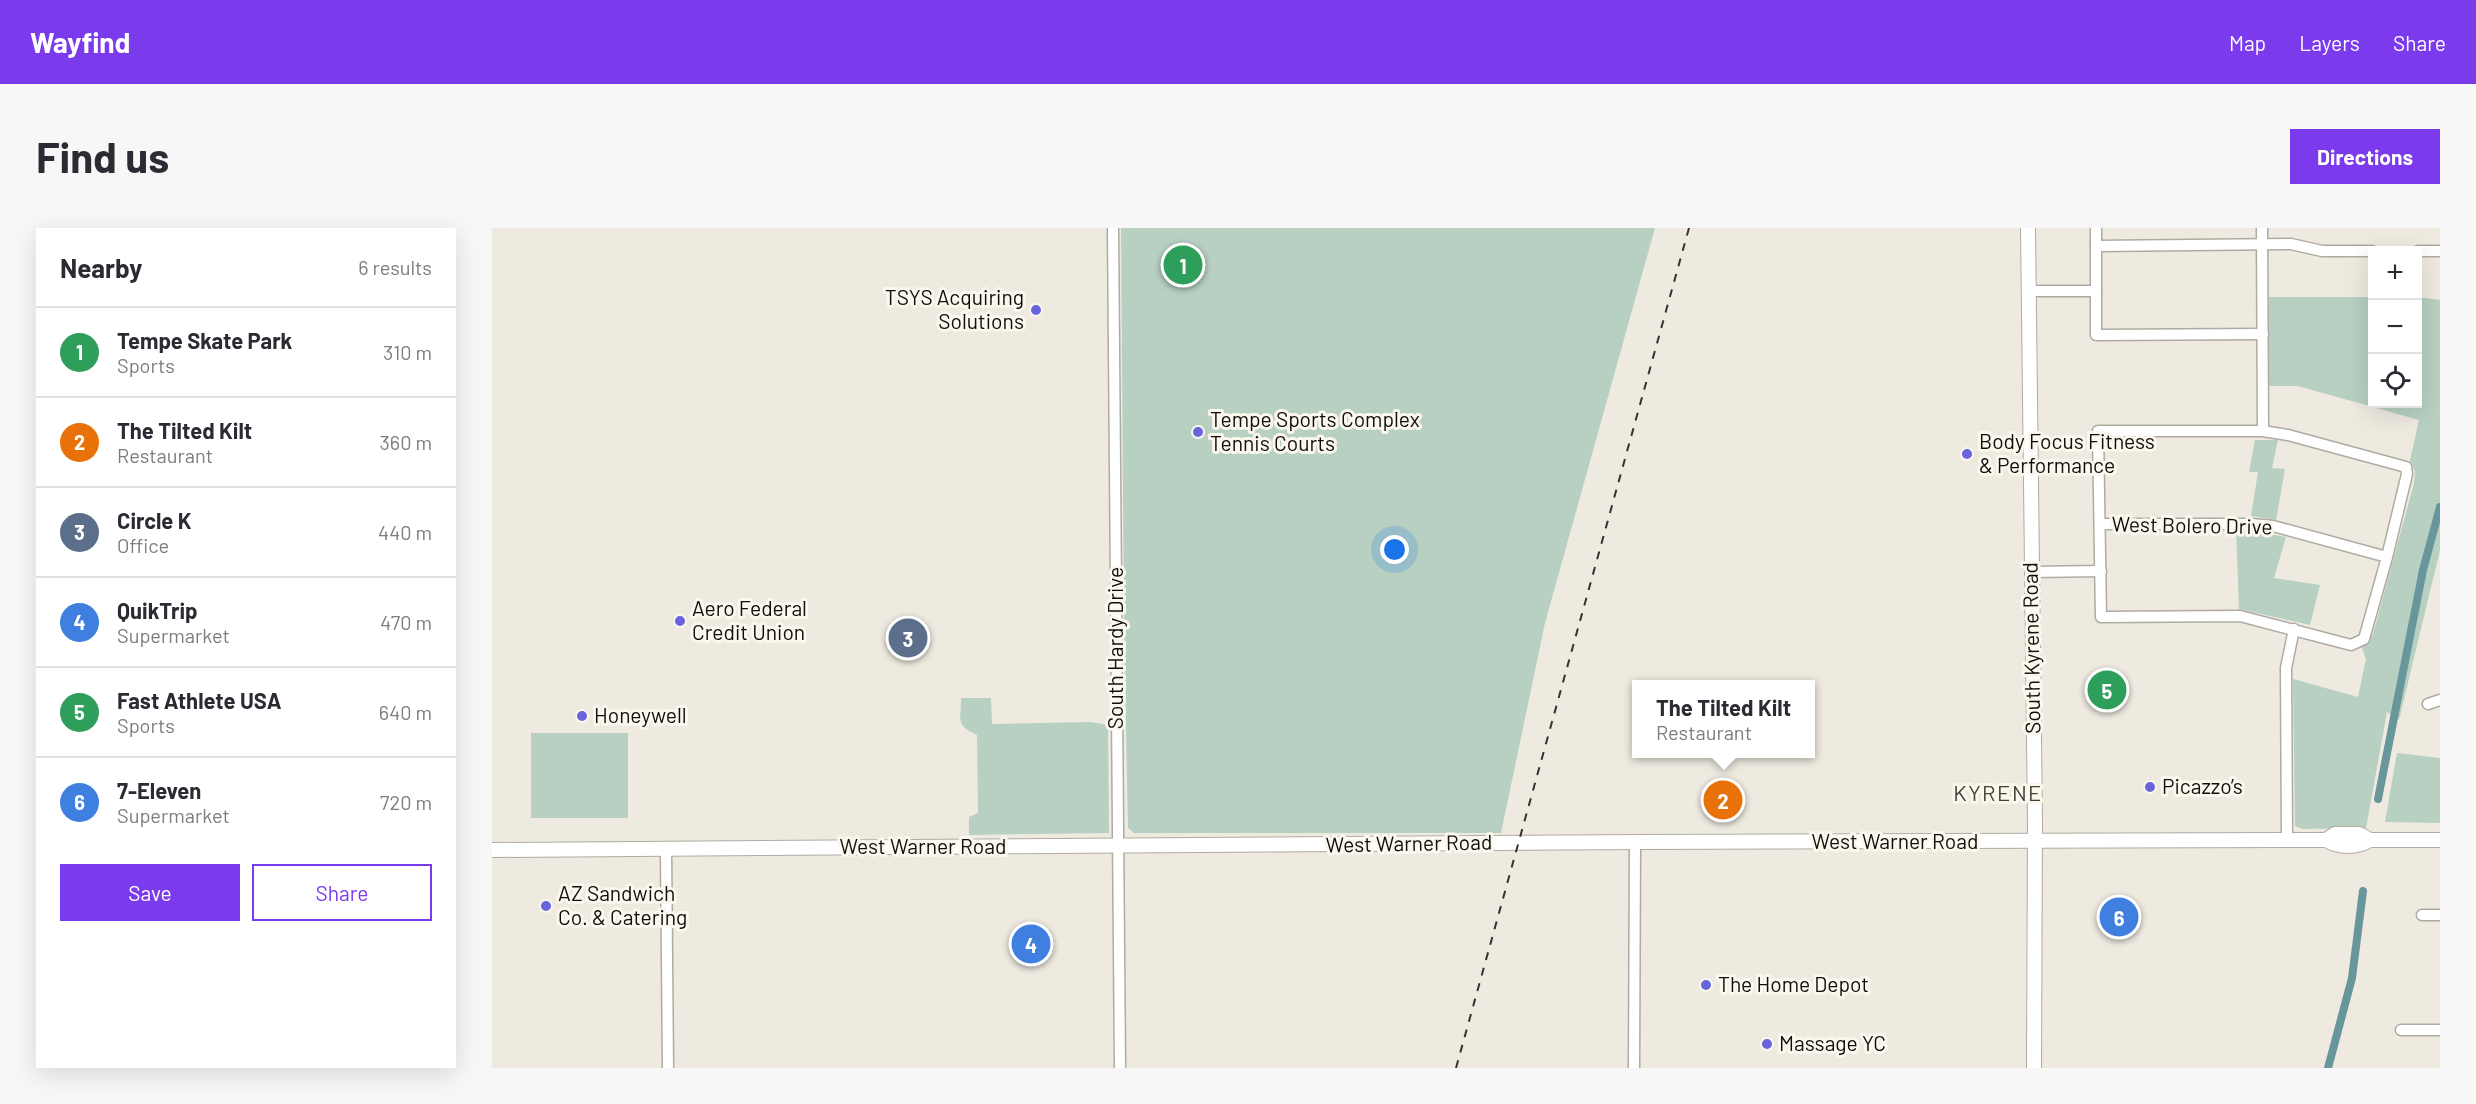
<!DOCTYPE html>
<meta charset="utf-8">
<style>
body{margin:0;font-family:Barlow,sans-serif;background:#f7f7f7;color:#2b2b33}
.controls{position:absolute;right:18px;top:18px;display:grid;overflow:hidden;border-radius:0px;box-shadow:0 6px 24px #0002}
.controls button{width:54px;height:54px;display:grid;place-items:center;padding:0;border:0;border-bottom:2px solid #e1e1e2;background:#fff;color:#2b2b33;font:30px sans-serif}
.you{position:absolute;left:903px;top:322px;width:21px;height:21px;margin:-15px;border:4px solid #fff;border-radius:50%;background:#1a73e8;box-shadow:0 0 0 9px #1a73e833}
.badge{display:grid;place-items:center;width:39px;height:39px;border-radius:50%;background:#7c3aed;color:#fff;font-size:20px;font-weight:700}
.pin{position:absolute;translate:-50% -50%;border:3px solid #fff;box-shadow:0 2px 6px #0006}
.popup{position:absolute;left:1140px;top:452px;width:183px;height:78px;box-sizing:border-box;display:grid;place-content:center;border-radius:0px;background:#fff;filter:drop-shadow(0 2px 4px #0005);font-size:20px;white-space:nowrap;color:#7c7c81}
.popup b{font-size:22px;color:#2b2b33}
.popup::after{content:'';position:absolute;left:50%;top:100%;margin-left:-12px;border:12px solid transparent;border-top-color:#fff}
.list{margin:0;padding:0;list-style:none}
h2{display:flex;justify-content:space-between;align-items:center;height:78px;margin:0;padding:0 24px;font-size:26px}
h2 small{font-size:20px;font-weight:400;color:#7c7c81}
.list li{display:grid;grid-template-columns:39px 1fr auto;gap:18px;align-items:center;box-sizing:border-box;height:90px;padding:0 24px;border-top:2px solid #e1e1e2}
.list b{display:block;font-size:22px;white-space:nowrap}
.list p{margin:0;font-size:20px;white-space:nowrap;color:#7c7c81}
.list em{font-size:20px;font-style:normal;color:#7c7c81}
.actions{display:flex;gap:12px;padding:18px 24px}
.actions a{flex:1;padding:14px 0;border:2px solid #7c3aed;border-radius:0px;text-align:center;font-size:21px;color:#7c3aed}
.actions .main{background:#7c3aed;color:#fff}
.icon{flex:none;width:33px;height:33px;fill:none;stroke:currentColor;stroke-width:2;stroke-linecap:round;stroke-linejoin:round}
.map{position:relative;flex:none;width:1948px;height:840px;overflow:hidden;border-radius:0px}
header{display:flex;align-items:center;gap:36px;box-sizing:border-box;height:84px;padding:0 30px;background:#7c3aed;color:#fff}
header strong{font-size:28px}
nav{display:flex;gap:33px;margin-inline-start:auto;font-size:21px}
.intro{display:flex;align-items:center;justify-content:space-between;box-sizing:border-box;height:144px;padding:0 36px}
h1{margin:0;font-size:42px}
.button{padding:15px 27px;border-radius:0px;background:#7c3aed;color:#fff;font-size:21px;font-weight:700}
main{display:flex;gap:36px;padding:0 36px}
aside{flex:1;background:#fff;border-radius:0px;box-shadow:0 6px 24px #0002}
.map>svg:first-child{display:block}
</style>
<header>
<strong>Wayfind</strong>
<nav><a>Map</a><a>Layers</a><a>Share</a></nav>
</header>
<div class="intro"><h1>Find us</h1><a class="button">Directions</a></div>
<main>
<aside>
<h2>Nearby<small>6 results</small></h2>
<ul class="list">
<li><span class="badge" style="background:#2e9e5b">1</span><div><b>Tempe Skate Park</b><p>Sports</p></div><em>310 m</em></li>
<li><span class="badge" style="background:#e8710a">2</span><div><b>The Tilted Kilt</b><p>Restaurant</p></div><em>360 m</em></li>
<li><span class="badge" style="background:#5c6f8a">3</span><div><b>Circle K</b><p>Office</p></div><em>440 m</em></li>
<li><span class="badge" style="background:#3f7fe0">4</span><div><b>QuikTrip</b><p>Supermarket</p></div><em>470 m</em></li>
<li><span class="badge" style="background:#2e9e5b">5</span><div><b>Fast Athlete USA</b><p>Sports</p></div><em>640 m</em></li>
<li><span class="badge" style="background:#3f7fe0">6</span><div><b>7-Eleven</b><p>Supermarket</p></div><em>720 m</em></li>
</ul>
<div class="actions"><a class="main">Save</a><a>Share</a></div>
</aside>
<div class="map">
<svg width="1948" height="840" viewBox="0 0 1948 840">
<rect width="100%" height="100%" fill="#eeeae0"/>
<!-- green -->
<g fill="#b7d0c2">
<polygon points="629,0 1163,0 1053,395 1009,605 642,605 636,600 632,398"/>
<polygon points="1777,69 1880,69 1880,176 1926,176 1926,69 1948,72 1948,322 1907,492 1895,484 1874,600 1811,601 1803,598 1801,451 1866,469 1874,431 1870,420 1881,406 1922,255 1923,244 1918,232 1927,192 1806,158 1777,158"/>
<polygon points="1763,212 1786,212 1780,240 1793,241 1784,292 1759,288 1766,244 1757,244"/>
<polygon points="1744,300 1794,309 1782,350 1828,357 1818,397 1747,381"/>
<path d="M 469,470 L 499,470 L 500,496 L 599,494 L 616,497 L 617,605 L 477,607 L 477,589 L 486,585 L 485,507 C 463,497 469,493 469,470 Z"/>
<rect x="39" y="505" width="97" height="85"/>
<polygon points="1905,525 1948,530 1948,595 1893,594"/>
</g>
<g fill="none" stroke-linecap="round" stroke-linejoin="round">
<!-- canal -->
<g stroke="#68969a" stroke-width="8">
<polyline points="1886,571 1931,342 1948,279"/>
<polyline points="1836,840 1860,750 1871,663"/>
</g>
<!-- minor casing -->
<g stroke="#afaba2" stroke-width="13">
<g id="minor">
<polyline points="621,0 628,840"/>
<polyline points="1604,0 1604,107 1771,106"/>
<polyline points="1770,0 1771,203"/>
<polyline points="1604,18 1799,16 1830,23 1880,23"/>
<polyline points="1926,23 1948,23"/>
<polyline points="1536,63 1604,63"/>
<polygon points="1606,203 1771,203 1796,207 1914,239 1915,246 1895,329 1872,411 1859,417 1748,388 1609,389"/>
<polyline points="1608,296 1759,296 1781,298 1895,329"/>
<polyline points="1539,344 1609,343"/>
<polyline points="1936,476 1948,472"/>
<polyline points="1795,613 1794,440 1802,401"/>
<polyline points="174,621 176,840"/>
<polyline points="1930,687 1948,687"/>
<polyline points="1909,802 1948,802"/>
<polyline points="1142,840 1143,614"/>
</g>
</g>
<!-- major casing -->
<g stroke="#afaba2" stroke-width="16">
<g id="major">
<polyline points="1536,0 1543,595 1542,840"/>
<polyline points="1834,612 1843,606 1867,606 1878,612 1948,612"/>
<path d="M 0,622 L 1149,614 L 1834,612 C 1847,620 1865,620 1878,612"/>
</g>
</g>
<!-- minor -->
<use href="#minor" stroke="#fff" stroke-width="10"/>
<!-- major -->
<use href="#major" stroke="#fff" stroke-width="14"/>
<!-- rail -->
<polyline stroke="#35332f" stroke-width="2" stroke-dasharray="8 8" stroke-linecap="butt" points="964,840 1197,0"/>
</g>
<!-- markers -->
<g fill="#6764de" stroke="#fbf7ed" stroke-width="2">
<circle cx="544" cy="82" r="6"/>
<circle cx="706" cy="204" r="6"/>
<circle cx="1475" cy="226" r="6"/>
<circle cx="188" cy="393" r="6"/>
<circle cx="90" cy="488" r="6"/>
<circle cx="1658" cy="559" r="6"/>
<circle cx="54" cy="678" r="6"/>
<circle cx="1214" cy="757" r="6"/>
<circle cx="1275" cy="816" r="6"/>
</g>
<g text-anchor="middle" stroke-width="6" stroke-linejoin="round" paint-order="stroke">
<!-- poi labels -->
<g font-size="21" fill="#100e0b" stroke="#fbf7ed" text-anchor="start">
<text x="532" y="77" text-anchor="end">TSYS Acquiring<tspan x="532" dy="24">Solutions</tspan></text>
<text x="718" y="199">Tempe Sports Complex<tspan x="718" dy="24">Tennis Courts</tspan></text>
<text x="1487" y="221">Body Focus Fitness<tspan x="1487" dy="24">&amp; Performance</tspan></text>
<text x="200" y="388">Aero Federal<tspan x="200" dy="24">Credit Union</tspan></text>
<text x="102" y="495">Honeywell</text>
<text x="1670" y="566">Picazzo’s</text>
<text x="66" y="673">AZ Sandwich<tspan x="66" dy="24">Co. &amp; Catering</tspan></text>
<text x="1226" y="764">The Home Depot</text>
<text x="1287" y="823">Massage YC</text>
</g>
<!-- street labels -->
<g font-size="21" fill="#100e0b" stroke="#fbf7ed">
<text transform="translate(1700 298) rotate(1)" y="7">West Bolero Drive</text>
<text transform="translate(624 420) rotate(-90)" y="7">South Hardy Drive</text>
<text transform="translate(1540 420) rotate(-91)" y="7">South Kyrene Road</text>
<text x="1403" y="621">West Warner Road</text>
<text transform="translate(917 616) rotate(-1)" y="7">West Warner Road</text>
<text x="431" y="626">West Warner Road</text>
</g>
<!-- neighbourhood labels -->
<g font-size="22" letter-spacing="1.5" fill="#454139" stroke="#fbf7ed">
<text x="1506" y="573">KYRENE</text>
</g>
</g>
</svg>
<div class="controls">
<button>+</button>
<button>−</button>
<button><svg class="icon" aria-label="locate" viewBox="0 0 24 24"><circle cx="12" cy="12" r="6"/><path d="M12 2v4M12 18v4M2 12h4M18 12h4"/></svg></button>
</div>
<div class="you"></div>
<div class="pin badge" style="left:691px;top:37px;background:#2e9e5b">1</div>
<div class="pin badge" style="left:1231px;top:572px;background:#e8710a">2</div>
<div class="popup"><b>The Tilted Kilt</b>Restaurant</div>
<div class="pin badge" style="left:416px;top:410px;background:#5c6f8a">3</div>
<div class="pin badge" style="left:539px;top:716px;background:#3f7fe0">4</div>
<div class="pin badge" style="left:1615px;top:462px;background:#2e9e5b">5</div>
<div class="pin badge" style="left:1627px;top:689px;background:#3f7fe0">6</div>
</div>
</main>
